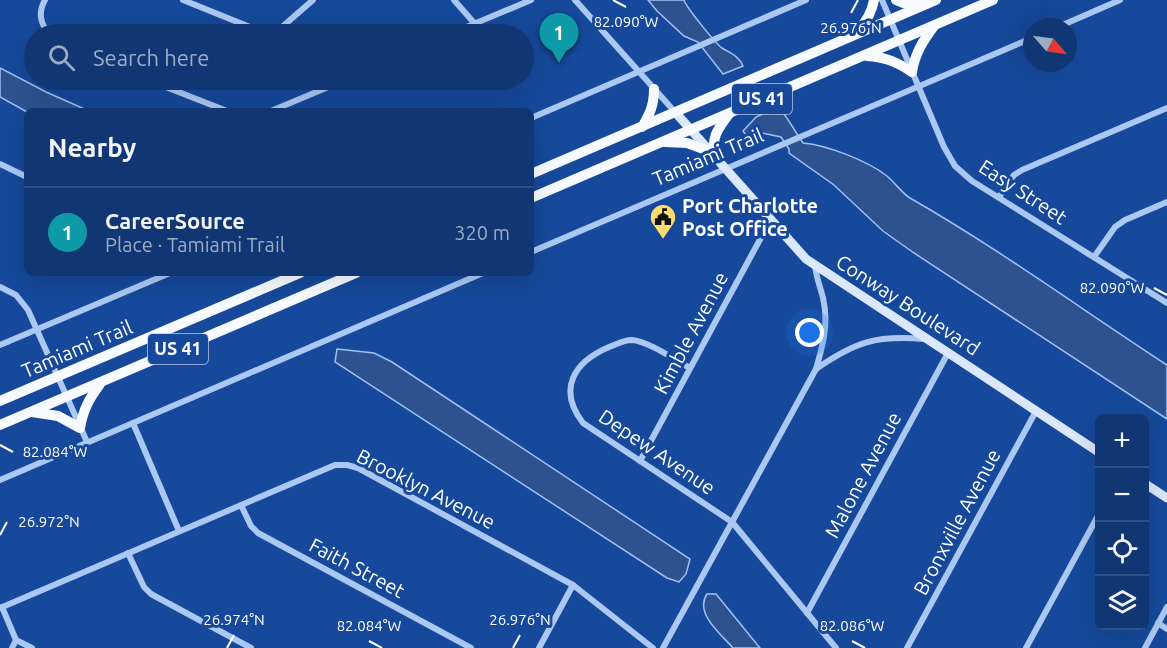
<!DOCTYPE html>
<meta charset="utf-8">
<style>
body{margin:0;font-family:Ubuntu,sans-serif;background:#1e427c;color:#f1f3f6}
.controls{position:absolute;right:18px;bottom:18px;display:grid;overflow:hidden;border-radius:9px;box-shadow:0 6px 24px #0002}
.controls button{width:54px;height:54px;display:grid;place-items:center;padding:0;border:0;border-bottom:2px solid #305186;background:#103774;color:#f1f3f6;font:30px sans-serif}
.compass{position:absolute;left:1023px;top:18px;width:54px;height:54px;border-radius:50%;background:#103774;box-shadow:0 6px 24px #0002;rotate:118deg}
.you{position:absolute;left:810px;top:333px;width:21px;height:21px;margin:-15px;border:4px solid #fff;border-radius:50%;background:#1a73e8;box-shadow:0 0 0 9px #1a73e833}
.badge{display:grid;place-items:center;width:39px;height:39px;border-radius:50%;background:#e797bd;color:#fff;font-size:20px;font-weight:700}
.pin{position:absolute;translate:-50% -50px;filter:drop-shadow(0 2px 3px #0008)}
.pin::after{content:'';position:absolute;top:32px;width:21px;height:18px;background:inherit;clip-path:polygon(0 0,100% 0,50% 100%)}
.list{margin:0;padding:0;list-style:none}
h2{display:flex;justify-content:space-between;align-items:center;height:78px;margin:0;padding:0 24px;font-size:26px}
h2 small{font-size:20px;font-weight:400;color:#9cacc5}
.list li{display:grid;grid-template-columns:39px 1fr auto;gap:18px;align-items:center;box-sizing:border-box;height:90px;padding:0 24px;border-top:2px solid #305186}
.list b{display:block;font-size:22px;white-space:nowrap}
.list p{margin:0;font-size:20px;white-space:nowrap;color:#9cacc5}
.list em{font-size:20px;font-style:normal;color:#9cacc5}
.icon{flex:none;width:33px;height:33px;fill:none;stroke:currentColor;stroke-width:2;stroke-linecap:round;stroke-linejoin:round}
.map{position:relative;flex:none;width:1167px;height:648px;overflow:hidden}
.search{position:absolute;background:#103774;box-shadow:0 6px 24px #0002;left:24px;top:24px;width:510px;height:66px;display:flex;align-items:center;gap:15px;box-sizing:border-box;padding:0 21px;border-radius:33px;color:#9cacc5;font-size:22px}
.panel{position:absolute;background:#103774;box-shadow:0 6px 24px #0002;left:24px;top:108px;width:510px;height:168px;border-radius:9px}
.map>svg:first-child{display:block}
</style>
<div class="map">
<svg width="1167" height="648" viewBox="0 0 1167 648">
<rect width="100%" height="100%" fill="#16499b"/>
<!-- water -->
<g fill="#2d528f" stroke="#9ec2f5" stroke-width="1.5">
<path d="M 648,0 L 684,0 C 686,7 716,44 722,48 C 730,53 739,56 743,66 L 723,74 L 698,42 L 684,36 L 657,11 Z"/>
<polygon points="0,68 46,92 89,111 27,112 0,97"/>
<path d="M 778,107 C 789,118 794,131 803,143 C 827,145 868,161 887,176 C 895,183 902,193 910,198 C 999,249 1081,309 1167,365 L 1167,419 L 914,253 L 883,231 L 834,185 L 789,153 L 789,149 L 781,137 L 762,133 L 748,138 L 743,131 L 756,117 Z"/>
<polygon points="337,349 374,353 392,362 690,559 686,574 679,582 667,578 335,362"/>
<path d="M 707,594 L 716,594 L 760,648 L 733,648 C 721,634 694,613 707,594 Z"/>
</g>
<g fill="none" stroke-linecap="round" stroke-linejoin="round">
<!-- street -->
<g stroke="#abc8f2" stroke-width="6">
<path d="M 45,0 C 38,12 40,25 50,34"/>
<polyline points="183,0 267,34"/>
<polyline points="454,0 475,24"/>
<polyline points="575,0 675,112"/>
<polyline points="882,0 944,147 955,166 972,181 1167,303"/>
<polyline points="1058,27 1120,0"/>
<polyline points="274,34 313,0"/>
<polyline points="450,34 531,0"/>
<polyline points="148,80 227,111"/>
<polyline points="271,111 345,80"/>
<polyline points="531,118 806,0"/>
<polyline points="0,164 27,177"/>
<polyline points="999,197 1014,175 1022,170 1167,108"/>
<polyline points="531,252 1032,38"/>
<polyline points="1094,257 1115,227 1125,220 1167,202"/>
<polyline points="0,287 16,295 28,310 87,442"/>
<polyline points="0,345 170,273"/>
<path d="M 690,368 C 675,360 648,341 632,340 C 624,340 617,344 609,347 C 574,362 557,389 583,423 L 732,522 L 836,648"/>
<path d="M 816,369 C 855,342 876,335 924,339"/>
<polyline points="133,423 179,531"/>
<polyline points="640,461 770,221"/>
<polyline points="0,480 483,273"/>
<polyline points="241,505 251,526 258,533 471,648"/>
<polyline points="128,553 144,587 151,594 251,648"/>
<polyline points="2,607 16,640 32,648"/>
<polyline points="0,608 335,465 347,465 358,468 573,585 653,648"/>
<polyline points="807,613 948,353"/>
<polyline points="1158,623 1167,629"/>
<polyline points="12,648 16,640"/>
<polyline points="539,648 573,585"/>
<path d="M 663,648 L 816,369 C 823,345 829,323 823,298 C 820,286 816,277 815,265"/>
<polyline points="907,648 1036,411"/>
<polyline points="1026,648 1100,512"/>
<polyline points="1145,648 1167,607"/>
</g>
<!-- secondary -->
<g stroke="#dbe7fc" stroke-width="9">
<polyline points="675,112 806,259 1100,453"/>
<polyline points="1144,483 1167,498"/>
</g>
<!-- primary -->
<g stroke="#f7faff" stroke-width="10">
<polyline points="896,0 903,3 921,5"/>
<path d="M 858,31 C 866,22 872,12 874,0"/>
<path d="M 867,56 C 885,57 897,62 912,72 C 915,53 923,41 934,26"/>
<path d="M 642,127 C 650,114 654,105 654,89"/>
<polyline points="665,142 687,143 709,151"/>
<path d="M 714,157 C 712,136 717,130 729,114"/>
<polyline points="531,174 936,0"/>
<polyline points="531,198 993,0"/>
<polyline points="0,401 300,273"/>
<path d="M 32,412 L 58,416 L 80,428 C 83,410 89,399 100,384"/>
<polyline points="0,425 356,273"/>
</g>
</g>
<!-- ticks -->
<path fill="none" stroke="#fff" stroke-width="2" d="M 613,0 L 626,7M 851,13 L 858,0M 1154,288 L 1167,295M 0,445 L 13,452M 0,535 L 7,522M 369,641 L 382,648M 852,641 L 865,648M 227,648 L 234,635M 513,648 L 520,635"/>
<!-- icons -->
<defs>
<g id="civic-pin" transform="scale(1.35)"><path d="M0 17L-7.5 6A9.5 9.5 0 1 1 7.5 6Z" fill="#ffdc6d" stroke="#16499b"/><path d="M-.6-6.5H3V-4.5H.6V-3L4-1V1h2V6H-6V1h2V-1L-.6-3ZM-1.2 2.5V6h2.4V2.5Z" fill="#111"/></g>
</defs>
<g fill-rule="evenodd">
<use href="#civic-pin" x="663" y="217"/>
</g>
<g text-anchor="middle" stroke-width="6" stroke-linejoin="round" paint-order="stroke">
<!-- shield labels -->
<g fill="#16499b" stroke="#b9c8e1" stroke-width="1.5">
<rect x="732" y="84" width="60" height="30" rx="4.5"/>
<rect x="148" y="334" width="60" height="30" rx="4.5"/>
</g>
<g font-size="18" font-weight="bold" fill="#fff">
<text x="762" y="105">US 41</text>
<text x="178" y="355">US 41</text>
</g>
<!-- street labels -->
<g font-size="20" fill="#fff" stroke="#16499b">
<text transform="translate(708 157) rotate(-23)" y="7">Tamiami Trail</text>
<text transform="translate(1023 192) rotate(33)" y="7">Easy Street</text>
<text transform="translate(908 305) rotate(33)" y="7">Conway Boulevard</text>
<text transform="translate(691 333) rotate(-62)" y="7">Kimble Avenue</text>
<text transform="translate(77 349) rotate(-23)" y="7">Tamiami Trail</text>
<text transform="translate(657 452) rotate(34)" y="7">Depew Avenue</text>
<text transform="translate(863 475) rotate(-62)" y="7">Malone Avenue</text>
<text transform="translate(426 489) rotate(27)" y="7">Brooklyn Avenue</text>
<text transform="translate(957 522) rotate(-62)" y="7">Bronxville Avenue</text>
<text transform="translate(357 568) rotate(28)" y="7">Faith Street</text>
</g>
<!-- poi labels -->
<g font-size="20" font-weight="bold" fill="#fff" stroke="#16499b" text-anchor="start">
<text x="682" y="213">Port Charlotte<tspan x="682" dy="23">Post Office</tspan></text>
</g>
</g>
<g font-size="15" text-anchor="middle" fill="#fff" stroke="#16499b" stroke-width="6" stroke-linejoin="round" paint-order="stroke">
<text x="626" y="27">82.090°W</text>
<text x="851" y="33">26.976°N</text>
<text x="1112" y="293">82.090°W</text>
<text x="55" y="457">82.084°W</text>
<text x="49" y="527">26.972°N</text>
<text x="234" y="625">26.974°N</text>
<text x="520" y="625">26.976°N</text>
<text x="369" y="631">82.084°W</text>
<text x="852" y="631">82.086°W</text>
</g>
</svg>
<div class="controls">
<button>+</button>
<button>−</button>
<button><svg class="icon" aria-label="locate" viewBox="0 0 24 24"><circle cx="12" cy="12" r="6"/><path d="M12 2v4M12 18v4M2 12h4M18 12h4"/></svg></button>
<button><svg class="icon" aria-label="layers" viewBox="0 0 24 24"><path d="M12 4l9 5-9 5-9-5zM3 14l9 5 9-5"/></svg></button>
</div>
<svg class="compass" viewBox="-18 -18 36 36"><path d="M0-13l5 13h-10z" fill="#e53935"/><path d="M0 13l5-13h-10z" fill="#9cacc5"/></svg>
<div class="you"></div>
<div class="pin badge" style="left:559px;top:63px;background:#0f9aa8">1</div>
<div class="search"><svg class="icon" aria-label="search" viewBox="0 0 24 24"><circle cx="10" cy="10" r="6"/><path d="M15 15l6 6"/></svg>Search here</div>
<section class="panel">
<h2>Nearby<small></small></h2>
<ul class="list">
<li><span class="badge" style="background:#0f9aa8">1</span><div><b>CareerSource</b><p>Place · Tamiami Trail</p></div><em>320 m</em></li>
</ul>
</section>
</div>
